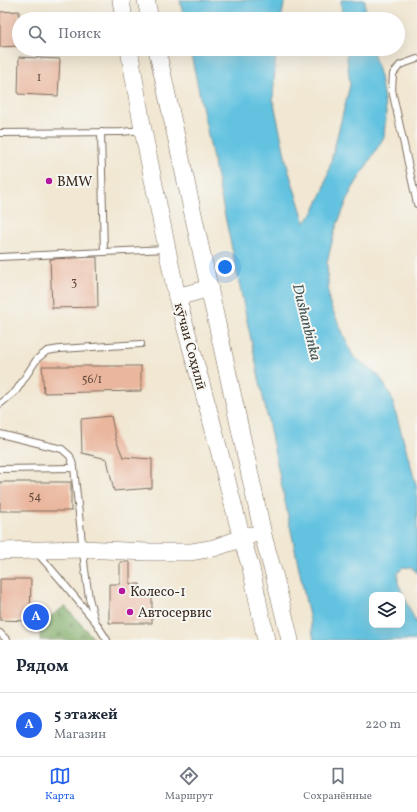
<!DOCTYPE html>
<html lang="ru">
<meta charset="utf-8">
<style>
body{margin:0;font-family:Vollkorn,serif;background:#f6f6f7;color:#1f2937}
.controls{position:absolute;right:12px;bottom:12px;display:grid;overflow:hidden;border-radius:8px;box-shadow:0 4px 16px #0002}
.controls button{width:36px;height:36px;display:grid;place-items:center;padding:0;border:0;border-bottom:1px solid #e0e1e3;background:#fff;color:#1f2937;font:20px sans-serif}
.you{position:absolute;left:225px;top:267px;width:14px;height:14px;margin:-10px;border:3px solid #fff;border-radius:50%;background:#1a73e8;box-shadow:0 0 0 6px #1a73e833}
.badge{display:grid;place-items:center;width:26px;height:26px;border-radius:50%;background:#2563eb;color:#fff;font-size:13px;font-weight:700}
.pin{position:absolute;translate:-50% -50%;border:2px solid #fff;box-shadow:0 1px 4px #0006}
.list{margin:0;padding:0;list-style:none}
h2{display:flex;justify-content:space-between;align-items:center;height:52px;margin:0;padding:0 16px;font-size:17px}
h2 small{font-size:13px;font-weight:400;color:#747a83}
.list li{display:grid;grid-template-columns:26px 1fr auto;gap:12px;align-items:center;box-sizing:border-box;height:64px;padding:0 16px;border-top:1px solid #e0e1e3}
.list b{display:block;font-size:15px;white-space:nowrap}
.list p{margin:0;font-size:13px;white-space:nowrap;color:#747a83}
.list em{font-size:13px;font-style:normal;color:#747a83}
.icon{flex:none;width:22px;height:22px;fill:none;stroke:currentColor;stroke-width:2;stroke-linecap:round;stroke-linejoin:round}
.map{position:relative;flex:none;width:417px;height:640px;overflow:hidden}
.search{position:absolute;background:#fff;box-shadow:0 4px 16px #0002;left:12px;right:12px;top:12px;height:44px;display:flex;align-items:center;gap:10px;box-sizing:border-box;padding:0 14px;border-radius:22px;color:#747a83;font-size:15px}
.sheet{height:116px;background:#fff}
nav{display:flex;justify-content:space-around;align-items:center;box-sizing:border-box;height:56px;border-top:1px solid #e0e1e3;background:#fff;font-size:11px;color:#747a83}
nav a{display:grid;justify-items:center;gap:2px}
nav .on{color:#2563eb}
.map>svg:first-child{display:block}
</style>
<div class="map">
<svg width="417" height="640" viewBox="0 0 417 640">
<defs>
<pattern id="forest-firs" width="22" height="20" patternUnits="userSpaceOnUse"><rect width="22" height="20" fill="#7ba962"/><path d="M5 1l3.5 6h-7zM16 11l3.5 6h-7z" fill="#668a50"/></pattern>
</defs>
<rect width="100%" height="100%" fill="#f6f6f2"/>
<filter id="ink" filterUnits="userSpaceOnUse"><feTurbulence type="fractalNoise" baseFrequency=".025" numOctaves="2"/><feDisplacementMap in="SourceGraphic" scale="8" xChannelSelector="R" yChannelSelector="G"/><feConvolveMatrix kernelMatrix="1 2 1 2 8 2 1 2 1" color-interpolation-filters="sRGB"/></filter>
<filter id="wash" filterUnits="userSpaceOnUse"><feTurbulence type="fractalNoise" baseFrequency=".012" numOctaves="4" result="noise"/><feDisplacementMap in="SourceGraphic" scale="16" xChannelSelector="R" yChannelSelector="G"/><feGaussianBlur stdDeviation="0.9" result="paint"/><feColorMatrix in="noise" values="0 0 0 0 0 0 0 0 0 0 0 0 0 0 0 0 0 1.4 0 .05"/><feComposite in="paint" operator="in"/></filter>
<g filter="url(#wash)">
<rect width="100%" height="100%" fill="#f1e7d2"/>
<!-- forest -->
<polygon fill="url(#forest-firs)" stroke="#5b6a40" points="65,606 95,640 40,640 40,624"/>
<!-- water -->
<g fill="#62c2e0" stroke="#4e767f" fill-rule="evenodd">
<polygon points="180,0 285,0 281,19 184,19"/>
<polygon points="341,0 365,0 365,19 342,19"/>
<path d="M 190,49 L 276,49 L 273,99 L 288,169 L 305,223 L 314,211 L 324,189 L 350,85 L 346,49 L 372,49 L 380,77 L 386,112 L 384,137 L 351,191 L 335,230 L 327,262 L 329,302 L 353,356 L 379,376 L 391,396 L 417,488 L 417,573 L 412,568 L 404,567 L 398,573 L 398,583 L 417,625 L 417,640 L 314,640 ZM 372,595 L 402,595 L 402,625 L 372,625 Z"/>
</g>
<g id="blocks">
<!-- building -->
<g fill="#eab69d">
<polygon points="19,11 19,46 0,47 0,12"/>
<polygon points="19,57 60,59 58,96 18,94"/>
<polygon points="97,257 98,307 52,308 50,259"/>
<polygon points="42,366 141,366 141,391 44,393"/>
<polygon points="111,416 116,440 123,457 152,459 152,488 114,491 107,459 82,453 81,419"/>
<rect x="0" y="482" width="71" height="29"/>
<polygon points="120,562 130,562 130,584 140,584 140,597 152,597 152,623 109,623 109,584 120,584"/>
<polygon points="0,579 31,579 30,621 0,620"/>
</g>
</g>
</g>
<g filter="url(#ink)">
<use href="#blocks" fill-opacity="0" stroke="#7b6c5d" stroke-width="1"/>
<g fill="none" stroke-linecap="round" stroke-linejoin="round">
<!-- lane casing -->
<g stroke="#7b6c5d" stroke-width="8">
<g id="lane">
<polyline points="417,59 400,65 393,74 392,90 417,204"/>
<polyline points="101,132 104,252"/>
<polyline points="0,133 121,132 142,130"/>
<polyline points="0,257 166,249"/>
<polyline points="0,404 16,391 37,359 47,351 60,349 141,344"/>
<polyline points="0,434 62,449 70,456 74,468 85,570 89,598 95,621 107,640"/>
<polyline points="0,469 74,468"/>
<path d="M 37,553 C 57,574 75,598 94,620"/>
<polyline points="0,633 7,640"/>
</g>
</g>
<!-- secondary casing -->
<g stroke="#7b6c5d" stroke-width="18">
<g id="secondary">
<polyline points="121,0 124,19"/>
<polyline points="146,0 150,19"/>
<polyline points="129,49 143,130 167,249 177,297 211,419 242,539 251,568 266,640"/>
<polyline points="157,49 264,539 275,578 290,640"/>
<polyline points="177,297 210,288"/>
<polyline points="0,551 83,549 147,552 191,552 214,548 251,535"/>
</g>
</g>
<!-- lane -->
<use href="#lane" stroke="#fff" stroke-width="6"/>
<!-- secondary -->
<use href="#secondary" stroke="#fff" stroke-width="17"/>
</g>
</g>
<!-- markers -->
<g fill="#b5179e" stroke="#f6f6f2" stroke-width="1.5">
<circle cx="49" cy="181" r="4"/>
<circle cx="122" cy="591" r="4"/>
<circle cx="130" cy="612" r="4"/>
</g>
<g text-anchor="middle" stroke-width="4" stroke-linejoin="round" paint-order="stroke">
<!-- number labels -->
<g font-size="12" fill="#674d3e">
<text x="39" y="81">1</text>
<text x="74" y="286">3</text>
<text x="92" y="383">56/1</text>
<text x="35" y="500">54</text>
</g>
<!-- poi labels -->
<g font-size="14" fill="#3b2a1e" stroke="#f6f6f2" text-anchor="start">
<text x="57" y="186">BMW</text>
<text x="130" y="596">Колесо-1</text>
<text x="138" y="617">Автосервис</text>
</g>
<!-- street labels -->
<g font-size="14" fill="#3b2a1e" stroke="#f6f6f2">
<text transform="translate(191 346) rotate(75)" y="5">кӯчаи Соҳилӣ</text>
</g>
<!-- water labels -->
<g font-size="15" font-style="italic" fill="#475858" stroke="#f6f6f2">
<text transform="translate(307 322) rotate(76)" y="5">Dushanbinka</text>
</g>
</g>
</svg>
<div class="controls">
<button><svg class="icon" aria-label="layers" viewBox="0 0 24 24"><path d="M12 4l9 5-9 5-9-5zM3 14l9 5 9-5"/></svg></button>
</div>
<div class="you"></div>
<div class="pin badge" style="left:36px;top:617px">A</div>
<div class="search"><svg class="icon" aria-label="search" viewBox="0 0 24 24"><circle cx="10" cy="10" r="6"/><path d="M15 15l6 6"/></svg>Поиск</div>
</div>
<section class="sheet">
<h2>Рядом<small></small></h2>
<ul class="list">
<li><span class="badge">A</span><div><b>5 этажей</b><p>Магазин</p></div><em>220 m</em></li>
</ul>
</section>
<nav>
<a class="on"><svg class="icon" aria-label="map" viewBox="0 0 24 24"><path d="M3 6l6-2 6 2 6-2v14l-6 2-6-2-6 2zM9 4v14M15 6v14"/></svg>Карта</a>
<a><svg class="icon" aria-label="directions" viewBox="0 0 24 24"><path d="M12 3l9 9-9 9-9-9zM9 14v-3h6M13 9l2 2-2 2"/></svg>Маршрут</a>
<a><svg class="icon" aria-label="saved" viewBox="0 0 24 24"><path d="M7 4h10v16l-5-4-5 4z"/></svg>Сохранённые</a>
</nav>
